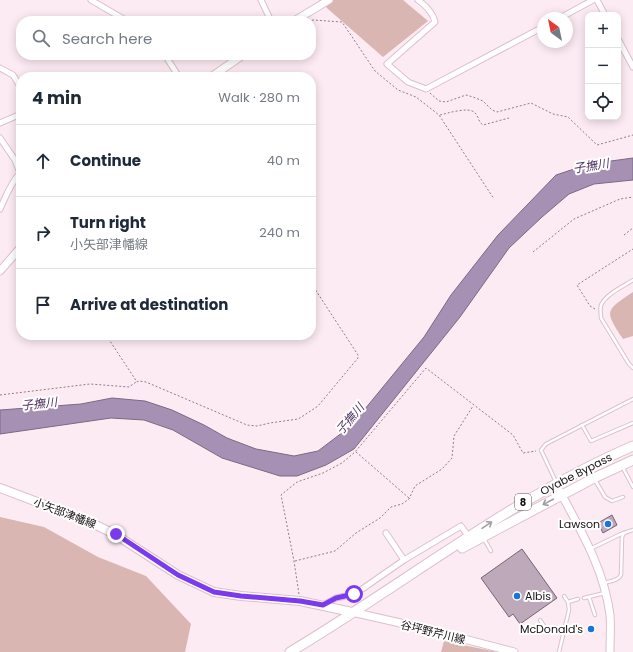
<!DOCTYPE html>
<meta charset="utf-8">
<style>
body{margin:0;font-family:Poppins,"Noto Sans JP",sans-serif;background:#f2f2f3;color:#1f2937}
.controls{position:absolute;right:12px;top:12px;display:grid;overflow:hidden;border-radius:8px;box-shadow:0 2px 10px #0003}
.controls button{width:36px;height:36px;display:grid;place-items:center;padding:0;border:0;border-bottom:1px solid #e0e1e3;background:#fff;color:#1f2937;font:20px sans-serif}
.compass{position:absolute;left:537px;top:12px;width:36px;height:36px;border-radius:50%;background:#fff;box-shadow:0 2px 10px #0003;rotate:327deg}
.stop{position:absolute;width:12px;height:12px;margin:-9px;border:3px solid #7c3aed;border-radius:50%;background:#fff}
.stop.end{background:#7c3aed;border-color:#fff;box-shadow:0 1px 4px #0008}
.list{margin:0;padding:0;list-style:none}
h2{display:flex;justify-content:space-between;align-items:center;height:52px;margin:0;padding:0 16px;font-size:17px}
h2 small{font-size:13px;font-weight:400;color:#747a83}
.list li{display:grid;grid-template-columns:26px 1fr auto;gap:12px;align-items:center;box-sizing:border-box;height:72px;padding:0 16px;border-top:1px solid #e0e1e3}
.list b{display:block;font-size:15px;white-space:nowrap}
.list p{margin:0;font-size:13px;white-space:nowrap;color:#747a83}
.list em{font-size:13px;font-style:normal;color:#747a83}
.icon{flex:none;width:22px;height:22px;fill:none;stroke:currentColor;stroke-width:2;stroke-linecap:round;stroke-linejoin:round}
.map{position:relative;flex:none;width:633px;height:652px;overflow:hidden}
.search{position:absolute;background:#fff;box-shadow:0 2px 10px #0003;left:16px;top:16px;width:300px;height:44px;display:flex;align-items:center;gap:10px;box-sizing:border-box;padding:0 14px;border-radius:16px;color:#747a83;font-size:15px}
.panel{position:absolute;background:#fff;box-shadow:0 2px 10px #0003;left:16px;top:72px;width:300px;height:268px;border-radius:16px}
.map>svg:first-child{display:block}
</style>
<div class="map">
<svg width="633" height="652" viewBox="0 0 633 652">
<rect width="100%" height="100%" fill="#fdebf3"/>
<!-- green -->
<g fill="#d9b6b1">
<polygon points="319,0 403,0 428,21 383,57 328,9"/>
<path d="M 633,292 L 633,336 L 623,339 C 604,310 605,311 633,292 Z"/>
<polygon points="0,517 44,527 98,557 146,576 191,624 185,652 0,652"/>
<polygon points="444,641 497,652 441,652"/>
</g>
<!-- water -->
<polygon fill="#a691b4" stroke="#7b6983" points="633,158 633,180 594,184 569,194 542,217 509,248 460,317 354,449 326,465 297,476 280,476 222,458 173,430 144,420 111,418 0,434 0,410 81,404 112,398 145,401 172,410 204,425 227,438 256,449 294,456 318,451 351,426 424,337 451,295 498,235 556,175 589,164"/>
<!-- building -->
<g fill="#bea9bb" stroke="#766374">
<polygon points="612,515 617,525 603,533 598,523"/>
<polygon points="522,549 557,598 520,624 513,614 509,617 481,578"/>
</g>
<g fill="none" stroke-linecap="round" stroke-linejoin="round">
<!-- lane casing -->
<g stroke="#dcc0cc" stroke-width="4.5">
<g id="lane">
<path d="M 633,280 C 624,286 606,294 601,305 C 600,309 601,314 601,318 L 629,364 L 633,368"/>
<polyline points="582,425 591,441 633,423"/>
<polyline points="622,466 633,487"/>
<polyline points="595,480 605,497 612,501 623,497"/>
<polyline points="556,482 541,450 546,444 633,399"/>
<polyline points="484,539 491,551"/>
<polyline points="590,549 621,534 633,530"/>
<path d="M 604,583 C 610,581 618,581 621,575 L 622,537 L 624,533"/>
<polyline points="564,596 568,602 578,599"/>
<polyline points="589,597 595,615"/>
<polyline points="584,598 605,593"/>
<polyline points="540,620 546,629 563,633"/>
<polyline points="559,652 569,610 568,602"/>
</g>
</g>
<!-- street casing -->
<g stroke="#dcc0cc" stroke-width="7">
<g id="street">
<polyline points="91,0 127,21"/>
<polyline points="261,0 271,21"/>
<path d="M 418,0 C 425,5 433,13 435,22 L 387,64 L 408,82 L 426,89 L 543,27"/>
<polyline points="597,0 605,15"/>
<polyline points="560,18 593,0"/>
<polyline points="618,39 633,67"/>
<polyline points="165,55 179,77"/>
<polyline points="0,68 13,75 21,88"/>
<polyline points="0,123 21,114"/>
<path d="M 0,138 L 15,160 L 20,173 C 10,184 6,196 0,209"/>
<polyline points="386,533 404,560"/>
<polyline points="323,605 336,598 355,594 404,560 461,526 469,537"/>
</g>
</g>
<!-- secondary casing -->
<g stroke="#dcc0cc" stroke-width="9">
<g id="secondary">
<polyline points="294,21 329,0"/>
<polyline points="211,77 243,55"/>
<polyline points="0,271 21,247"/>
<path d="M 556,484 C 578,526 604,567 610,615 C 611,627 610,640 610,652"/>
<polyline points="352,612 418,627 514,652"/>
</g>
</g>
<!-- primary casing -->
<g stroke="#dcc0cc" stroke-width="10">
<polyline id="primary" points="0,488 90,522 116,535 178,575 214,592 241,596 300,601 352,612"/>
</g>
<!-- highway casing -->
<g stroke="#dcc0cc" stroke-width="11">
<g id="highway">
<polyline points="462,548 594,478 633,460"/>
<path d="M 290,652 C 404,584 510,499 633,446"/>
</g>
</g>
<!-- path -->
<g stroke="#8c7f85" stroke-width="1" stroke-dasharray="2 2" stroke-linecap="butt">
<polyline points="308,21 313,20 342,22 375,71 398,90 416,97 439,115 494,199"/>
<polyline points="430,93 439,101 446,102 466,95 473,97 483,101 492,110 497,112 531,103 553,114 568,117 597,145 633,135"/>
<path d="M 440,115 C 448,113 468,107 474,112 C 479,116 478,122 483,125 L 509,118"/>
<polyline points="624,235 633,228"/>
<polyline points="533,252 574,219 620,199 633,197"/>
<polyline points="595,309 590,306 577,285 633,249"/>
<polyline points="106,335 137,382 139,381 146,382 247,425 257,426 270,423 298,419 303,416 318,406 358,358 358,355 311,283"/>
<polyline points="0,395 90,384 129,387 136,382"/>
<polyline points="356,452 409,498"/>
<polyline points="295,561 335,551 356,533 380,518 391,507 402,504 409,499 415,486 442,469 452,458 454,436 473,406"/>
<polyline points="299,594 294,561 281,495 297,482 323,473 342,463 355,452 426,368 513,435 523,453 536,451"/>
</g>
<!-- lane -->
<use href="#lane" stroke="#fff" stroke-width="2.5"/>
<!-- street -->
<use href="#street" stroke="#fff" stroke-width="5"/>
<!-- secondary -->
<use href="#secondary" stroke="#fff" stroke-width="7"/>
<!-- primary -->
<use href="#primary" stroke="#fff" stroke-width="8"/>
<!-- highway -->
<use href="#highway" stroke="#fff" stroke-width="9"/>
</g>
<!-- one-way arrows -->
<defs><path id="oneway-shaft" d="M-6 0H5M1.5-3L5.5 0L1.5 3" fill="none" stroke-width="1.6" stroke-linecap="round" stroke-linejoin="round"/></defs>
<g stroke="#a29ea0">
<use href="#oneway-shaft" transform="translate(548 502) rotate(152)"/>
<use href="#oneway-shaft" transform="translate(487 525) rotate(-34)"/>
</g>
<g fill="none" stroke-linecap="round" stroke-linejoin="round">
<!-- route -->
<polyline stroke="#7c3aed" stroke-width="5" points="116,534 178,575 214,592 241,596 300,601 323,605 336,598 354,594"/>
</g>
<!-- markers -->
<g fill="#1873dd" stroke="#fff" stroke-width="1.5">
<circle cx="608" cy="524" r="4"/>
<circle cx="517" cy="596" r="4"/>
<circle cx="591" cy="629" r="4"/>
</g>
<g text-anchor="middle" stroke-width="4" stroke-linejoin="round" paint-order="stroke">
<!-- shield labels -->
<rect fill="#fff" stroke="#5c5658" stroke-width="1" x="515" y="494" width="16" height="16" rx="3"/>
<g font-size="10" font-weight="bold" fill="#160d11">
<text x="523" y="506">8</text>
</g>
<!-- street labels -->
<g font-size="11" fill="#160d11" stroke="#fff">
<text transform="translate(576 474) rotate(-27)" y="4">Oyabe Bypass</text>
<text transform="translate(65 513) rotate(21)" y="4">小矢部津幡線</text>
<text transform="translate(433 632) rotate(14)" y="4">谷坪野芹川線</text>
</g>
<!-- poi labels -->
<g font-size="11" fill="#160d11" stroke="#fff" text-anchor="end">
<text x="600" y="528">Lawson</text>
<text x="525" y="600" text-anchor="start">Albis</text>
<text x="583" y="633">McDonald's</text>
</g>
<!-- water labels -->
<g font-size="12" font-style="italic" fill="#533564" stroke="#fff">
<text transform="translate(591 166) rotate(-9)" y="4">子撫川</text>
<text transform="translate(39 404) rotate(-6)" y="4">子撫川</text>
<text transform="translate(350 419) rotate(-50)" y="4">子撫川</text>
</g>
</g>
</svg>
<div class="controls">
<button>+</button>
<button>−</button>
<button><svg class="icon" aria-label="locate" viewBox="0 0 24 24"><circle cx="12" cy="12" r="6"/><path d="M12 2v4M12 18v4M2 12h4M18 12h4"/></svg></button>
</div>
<svg class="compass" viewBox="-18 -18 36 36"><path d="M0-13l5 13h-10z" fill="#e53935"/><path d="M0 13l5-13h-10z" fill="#747a83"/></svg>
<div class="stop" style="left:354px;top:594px"></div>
<div class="stop end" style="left:116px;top:534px"></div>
<div class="search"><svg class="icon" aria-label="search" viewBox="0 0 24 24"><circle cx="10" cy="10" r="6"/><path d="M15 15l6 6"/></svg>Search here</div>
<section class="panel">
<h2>4 min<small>Walk · 280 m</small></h2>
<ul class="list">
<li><svg class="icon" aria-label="ahead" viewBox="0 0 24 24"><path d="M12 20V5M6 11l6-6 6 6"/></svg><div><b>Continue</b></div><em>40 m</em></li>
<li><svg class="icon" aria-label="right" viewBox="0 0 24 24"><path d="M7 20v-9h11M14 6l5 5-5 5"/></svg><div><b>Turn right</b><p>小矢部津幡線</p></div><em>240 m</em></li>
<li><svg class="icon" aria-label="arrive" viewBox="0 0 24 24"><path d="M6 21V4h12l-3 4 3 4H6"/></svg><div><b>Arrive at destination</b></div></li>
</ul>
</section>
</div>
